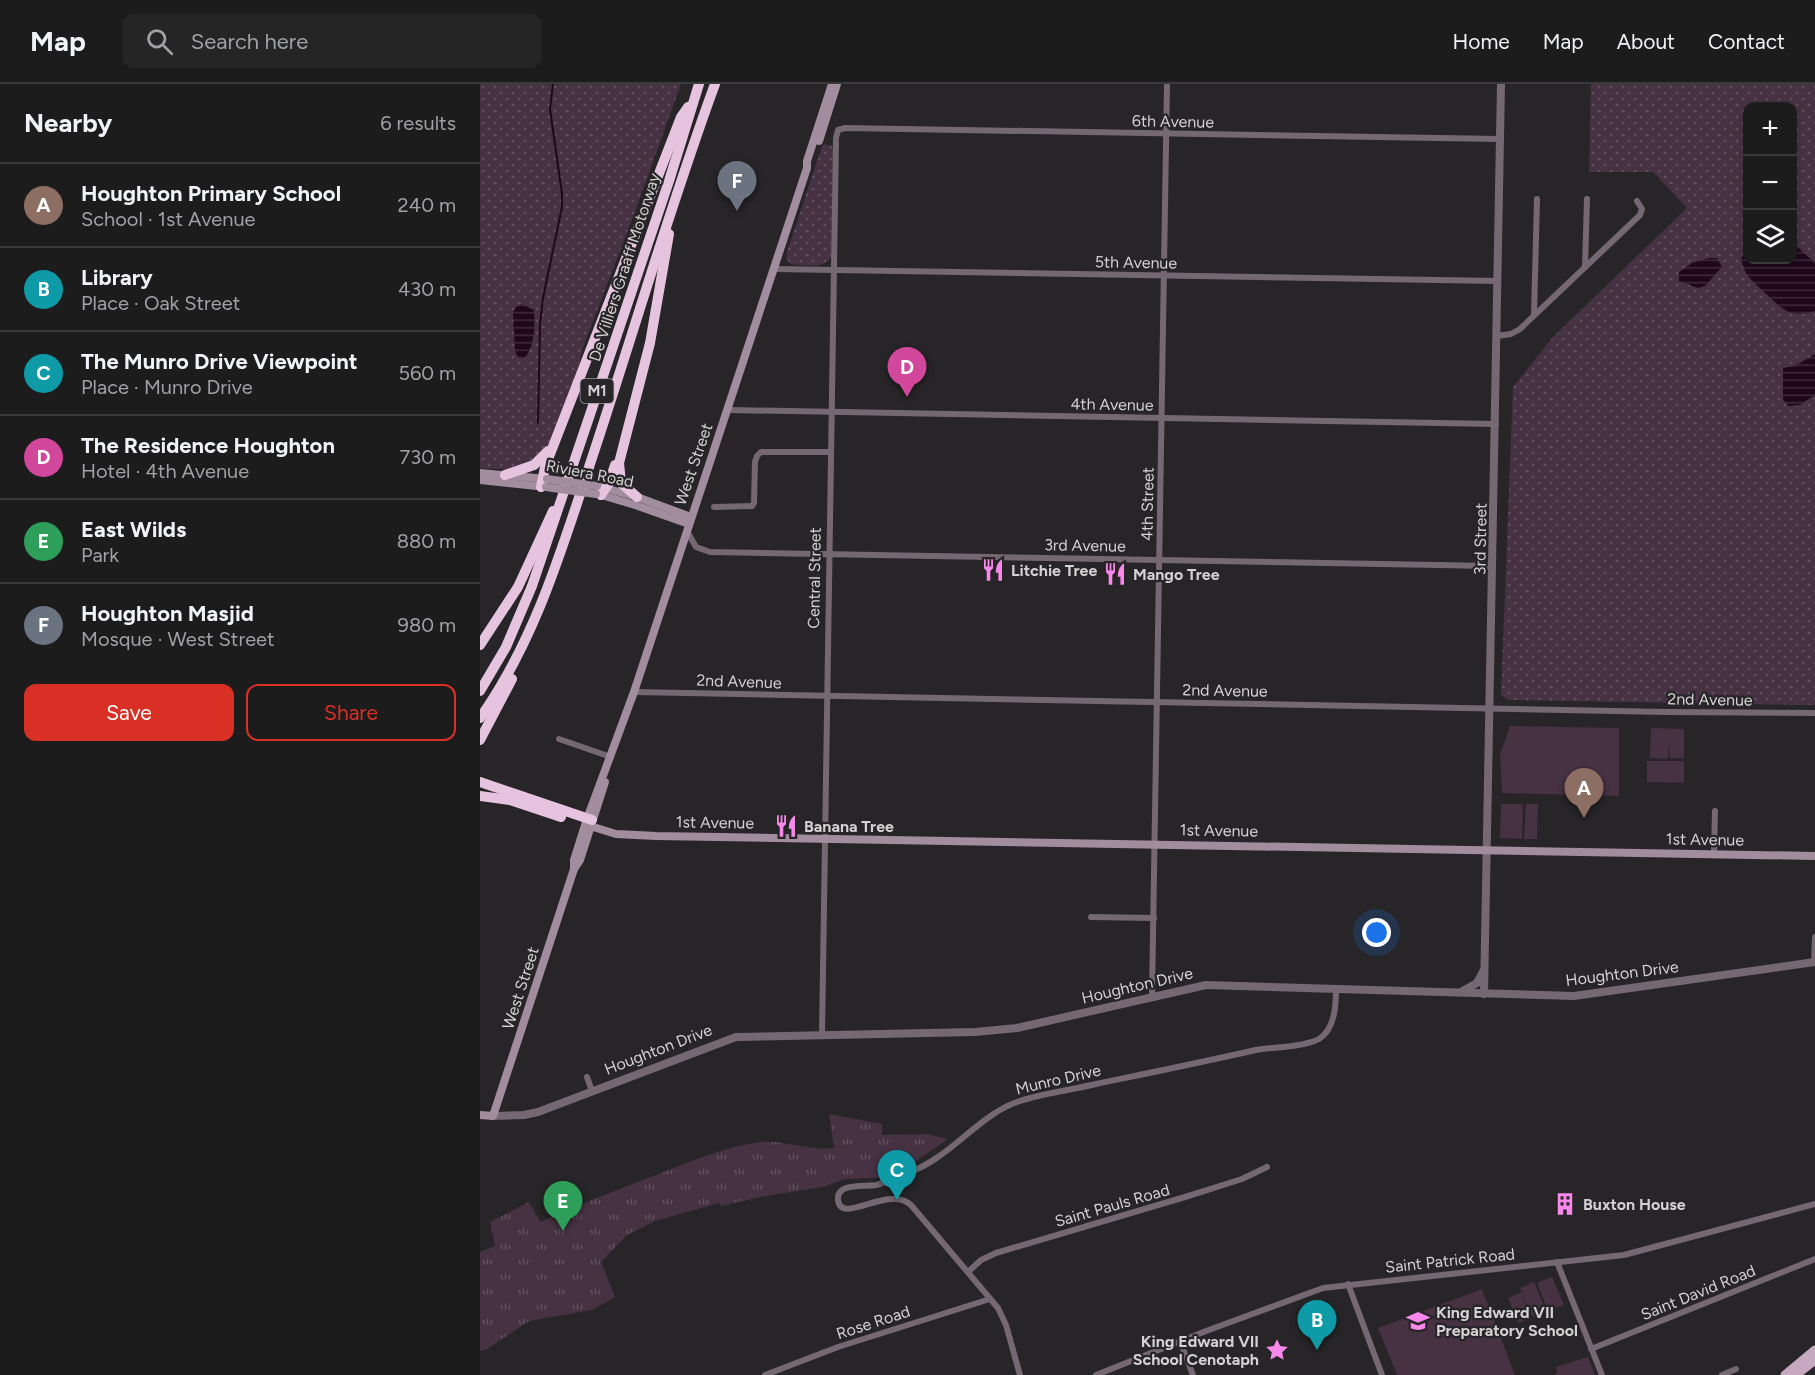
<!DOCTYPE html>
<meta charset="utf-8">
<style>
body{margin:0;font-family:Figtree,sans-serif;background:#252526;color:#f1f3f6}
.controls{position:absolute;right:18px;top:18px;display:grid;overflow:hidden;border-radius:12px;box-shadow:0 3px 9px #0003}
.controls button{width:54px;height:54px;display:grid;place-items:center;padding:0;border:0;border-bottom:2px solid #3b3a3b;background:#1d1c1d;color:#f1f3f6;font:30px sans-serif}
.you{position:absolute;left:897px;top:849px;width:21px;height:21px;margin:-15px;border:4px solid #fff;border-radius:50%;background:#1a73e8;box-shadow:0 0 0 9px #1a73e833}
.badge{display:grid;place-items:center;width:39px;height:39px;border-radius:50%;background:#d93025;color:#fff;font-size:20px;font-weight:700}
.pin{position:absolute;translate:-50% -50px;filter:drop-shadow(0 2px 3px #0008)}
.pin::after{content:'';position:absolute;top:32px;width:21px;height:18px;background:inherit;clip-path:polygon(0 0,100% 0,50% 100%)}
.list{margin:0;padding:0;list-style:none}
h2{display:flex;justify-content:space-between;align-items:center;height:78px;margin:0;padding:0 24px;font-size:26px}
h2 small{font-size:20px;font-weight:400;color:#a0a1a4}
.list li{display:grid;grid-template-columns:39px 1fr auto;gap:18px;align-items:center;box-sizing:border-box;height:84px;padding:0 24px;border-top:2px solid #3b3a3b}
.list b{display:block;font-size:22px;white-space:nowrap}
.list p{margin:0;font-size:20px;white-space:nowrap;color:#a0a1a4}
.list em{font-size:20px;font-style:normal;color:#a0a1a4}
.actions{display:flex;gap:12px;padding:18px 24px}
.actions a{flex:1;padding:14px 0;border:2px solid #d93025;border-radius:12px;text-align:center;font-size:21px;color:#d93025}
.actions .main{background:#d93025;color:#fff}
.icon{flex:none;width:33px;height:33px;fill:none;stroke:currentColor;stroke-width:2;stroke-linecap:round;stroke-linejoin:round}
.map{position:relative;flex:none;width:1335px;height:1291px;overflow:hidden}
header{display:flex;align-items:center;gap:36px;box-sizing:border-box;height:84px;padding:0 30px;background:#1d1c1d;border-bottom:2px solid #3b3a3b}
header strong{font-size:28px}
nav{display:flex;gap:33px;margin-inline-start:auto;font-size:21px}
.search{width:420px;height:54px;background:#252526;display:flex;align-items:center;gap:15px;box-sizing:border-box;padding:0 21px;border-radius:12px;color:#a0a1a4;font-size:22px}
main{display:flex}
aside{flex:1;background:#1d1c1d}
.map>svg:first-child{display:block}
</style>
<header>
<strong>Map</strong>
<div class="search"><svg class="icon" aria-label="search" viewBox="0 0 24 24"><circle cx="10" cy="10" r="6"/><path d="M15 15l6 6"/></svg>Search here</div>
<nav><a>Home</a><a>Map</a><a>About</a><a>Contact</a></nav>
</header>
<main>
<aside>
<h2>Nearby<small>6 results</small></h2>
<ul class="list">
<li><span class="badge" style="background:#8d6e63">A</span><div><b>Houghton Primary School</b><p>School · 1st Avenue</p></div><em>240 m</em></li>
<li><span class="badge" style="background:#0f9aa8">B</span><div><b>Library</b><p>Place · Oak Street</p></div><em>430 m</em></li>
<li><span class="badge" style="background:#0f9aa8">C</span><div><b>The Munro Drive Viewpoint</b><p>Place · Munro Drive</p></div><em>560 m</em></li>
<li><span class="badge" style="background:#d1479c">D</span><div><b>The Residence Houghton</b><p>Hotel · 4th Avenue</p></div><em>730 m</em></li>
<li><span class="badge" style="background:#2e9e5b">E</span><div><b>East Wilds</b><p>Park</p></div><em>880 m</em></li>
<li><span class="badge" style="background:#6b7280">F</span><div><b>Houghton Masjid</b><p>Mosque · West Street</p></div><em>980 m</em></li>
</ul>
<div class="actions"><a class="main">Save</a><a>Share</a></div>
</aside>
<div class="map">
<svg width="1335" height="1291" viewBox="0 0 1335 1291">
<defs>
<pattern id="grass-dots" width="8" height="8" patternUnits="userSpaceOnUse" patternTransform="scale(1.5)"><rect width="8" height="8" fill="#463243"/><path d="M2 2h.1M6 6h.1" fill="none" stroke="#604f5d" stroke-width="1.8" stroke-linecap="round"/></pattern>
<pattern id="park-tufts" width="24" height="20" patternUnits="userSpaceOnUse" patternTransform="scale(1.5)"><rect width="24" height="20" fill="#463243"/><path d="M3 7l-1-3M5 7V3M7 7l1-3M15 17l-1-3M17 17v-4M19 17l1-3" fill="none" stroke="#604f5d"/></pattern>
<pattern id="water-rules" width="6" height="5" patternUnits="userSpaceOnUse" patternTransform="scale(1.5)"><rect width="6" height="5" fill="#1f081c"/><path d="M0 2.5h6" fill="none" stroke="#3f2b3c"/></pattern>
</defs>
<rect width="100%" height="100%" fill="#272527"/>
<!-- grass -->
<g fill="url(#grass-dots)" fill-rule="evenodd">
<path d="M 0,0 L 201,0 L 155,128 L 103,263 L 95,296 L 67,366 C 47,388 27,386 0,384 Z"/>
<path d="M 1111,0 L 1335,0 L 1335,621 L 1028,616 L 1021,611 L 1033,303 L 1073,253 L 1207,124 L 1173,88 L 1109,88 ZM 1268,22 L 1312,22 L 1312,176 L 1268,176 Z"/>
<path d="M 345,60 L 352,62 L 353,67 L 351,173 C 344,186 323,181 311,180 L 306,175 L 307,168 L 342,62 Z"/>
</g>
<!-- park -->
<path fill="url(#park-tufts)" d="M 349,1030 L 402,1040 L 402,1051 L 447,1050 L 468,1055 L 433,1079 L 397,1094 L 365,1095 L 342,1103 L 280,1113 L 241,1122 L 239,1119 L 175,1137 L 147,1151 L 121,1178 L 135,1213 L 112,1226 L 49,1237 L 7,1265 L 0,1267 L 0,1168 L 15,1162 L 10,1138 L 49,1118 L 60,1138 C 98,1121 137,1106 176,1091 C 211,1077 244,1063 281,1058 C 305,1056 330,1067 354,1064 Z"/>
<!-- garden -->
<g fill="#463243">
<polygon points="1030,642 1139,644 1139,712 1022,709 1020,670"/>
<polygon points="1171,644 1204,645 1204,674 1190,674 1189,659 1188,675 1170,674"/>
<polygon points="1167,677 1204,677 1204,699 1167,698"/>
<polygon points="1021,720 1043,720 1042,755 1020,754"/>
<polygon points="1046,720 1058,720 1057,755 1044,755"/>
<polygon points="1072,1193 1084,1221 1068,1227 1057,1199"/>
<polygon points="1054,1198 1066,1227 1053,1233 1042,1210 1051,1234 1038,1239 1028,1214 1042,1208 1040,1204"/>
<polygon points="1002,1205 1035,1291 917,1291 898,1244"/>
<polygon points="1108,1273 1115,1291 1074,1291 1077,1289 1076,1283"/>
</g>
<!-- water -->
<g fill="url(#water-rules)">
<path d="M 1313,159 L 1335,179 L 1335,227 C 1307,237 1300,221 1282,206 C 1271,196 1264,190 1261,175 L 1267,164 L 1268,176 L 1312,176 Z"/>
<polygon points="1229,174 1237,174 1242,183 1225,202 1218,204 1199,197 1199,188 1212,179"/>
<path d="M 41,220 L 54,226 C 55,242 55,261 45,274 C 39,275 37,273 35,267 L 33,228 L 36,223 Z"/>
<polygon points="1335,270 1335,311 1320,321 1308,322 1303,315 1303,284 1315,282"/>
</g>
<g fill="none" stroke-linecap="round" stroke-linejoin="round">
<!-- stream -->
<polyline stroke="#1f081c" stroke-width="2" points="58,339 60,240 63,214 82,123 82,110 70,25 73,0"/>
<!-- minor -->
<g stroke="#756873" stroke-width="6">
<polyline points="1105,183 1107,115"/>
<polyline points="294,185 1018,197"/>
<polyline points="1054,231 1057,115"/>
<polyline points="1017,252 1031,250 1040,245 1160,131 1162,125 1157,117"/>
<polyline points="248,326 1016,340"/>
<polyline points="234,423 272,422 274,419 275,378 277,372 281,368 350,368"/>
<polyline points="207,447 216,463 230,468 1013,482"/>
<polyline points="154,608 1187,628 1335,629"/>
<polyline points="79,655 131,673"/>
<polyline points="1234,770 1235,727"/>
<polyline points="611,833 674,834"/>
<polyline points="1334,878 1335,853"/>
<polyline points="672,912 687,0"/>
<polyline points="342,950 356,54 358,46 365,44 1020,55"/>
<polyline points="107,993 112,1007"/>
<polyline points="1077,1178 1122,1291"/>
<polyline points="488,1188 501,1176 516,1169 705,1113 762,1095 787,1083"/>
<polyline points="868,1200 902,1291"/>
<polyline points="700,1257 713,1291"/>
<polyline points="1111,1265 1335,1175"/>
<polyline points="285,1291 358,1263 510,1215"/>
<path d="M 540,1291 L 526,1241 L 518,1224 L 431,1121 C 409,1100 361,1142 358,1116 C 356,1098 385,1103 396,1101 C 405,1099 413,1096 421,1092 C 434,1087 447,1081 458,1073 C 485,1055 508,1027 540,1017 C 564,1009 591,1006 616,1000 C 669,989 723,978 776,966 C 793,963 825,963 839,955 C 855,945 856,921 856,905"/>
<polyline points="616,1291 726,1247 843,1204 1144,1171 1335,1120"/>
<polyline points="1242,1291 1256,1285"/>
</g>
<!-- tertiary -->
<g stroke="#756873" stroke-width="8">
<polyline points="981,908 997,899 1004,886"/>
<polyline points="1004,910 1021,0"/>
<polyline points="13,1032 44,1031 58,1028 256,953 495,948 537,944 726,901 1094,912 1335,878"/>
</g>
<!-- secondary -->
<g stroke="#a28d9f" stroke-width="8">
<polyline points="339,57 357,0"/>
<polyline points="0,389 67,395"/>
<polyline points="0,396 66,403"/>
<polyline points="121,403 157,413 211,433"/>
<polyline points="118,410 155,421 209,440"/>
<polyline points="110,742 136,750 176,752 1335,772"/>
<polyline points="94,785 94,776 107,735 154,608 327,84 327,77 352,0"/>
<polyline points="0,1031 13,1032 94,785 100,776 125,698"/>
</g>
<!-- primary -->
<g stroke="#c6a9c0" stroke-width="9">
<polyline points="1305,1291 1335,1266"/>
<polyline points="1316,1291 1335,1276"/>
</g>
<!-- motorway -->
<g stroke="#e6c4df" stroke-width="10">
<polyline points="25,391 54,381 68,367"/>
<polyline points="61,403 65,383 201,33 208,23"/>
<polyline points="121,411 129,399 135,381"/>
<polyline points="157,413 141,399 139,379 170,259 189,150"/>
<polyline points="0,561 38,503 73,427"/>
<polyline points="0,607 26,563 52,502 189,97 219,0"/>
<path d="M 0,634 C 54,558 81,468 110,380 C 152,254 189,125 235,0"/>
<polyline points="0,656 32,595"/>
<polyline points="0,698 112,736"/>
<polyline points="0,712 30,716 81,733"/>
</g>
<!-- secondary-bridge -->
<g stroke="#a28d9f" stroke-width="8">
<polyline points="67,395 117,402"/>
<polyline points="66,403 116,410"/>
</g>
</g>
<!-- icons -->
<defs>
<g id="restaurant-bare" transform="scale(1.8)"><path d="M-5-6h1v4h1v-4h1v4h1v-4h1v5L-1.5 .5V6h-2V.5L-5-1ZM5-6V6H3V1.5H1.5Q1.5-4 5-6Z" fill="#f888ea" stroke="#272527" stroke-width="2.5" paint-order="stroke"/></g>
<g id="building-bare" transform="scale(1.8)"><path d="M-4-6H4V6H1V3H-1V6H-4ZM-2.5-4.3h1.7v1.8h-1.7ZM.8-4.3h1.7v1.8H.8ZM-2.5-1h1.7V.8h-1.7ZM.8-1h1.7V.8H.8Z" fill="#f888ea" stroke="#272527" stroke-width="2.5" paint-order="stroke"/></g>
<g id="school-bare" transform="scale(1.8)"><path d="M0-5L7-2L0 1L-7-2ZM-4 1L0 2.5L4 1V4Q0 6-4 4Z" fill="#f888ea" stroke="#272527" stroke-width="2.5" paint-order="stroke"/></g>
<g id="sight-bare" transform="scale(1.8)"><path d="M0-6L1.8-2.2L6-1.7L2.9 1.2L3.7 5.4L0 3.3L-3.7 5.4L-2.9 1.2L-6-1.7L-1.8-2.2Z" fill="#f888ea" stroke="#272527" stroke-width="2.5" paint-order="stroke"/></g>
</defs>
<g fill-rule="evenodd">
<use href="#restaurant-bare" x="513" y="486"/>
<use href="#restaurant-bare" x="635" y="490"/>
<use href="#restaurant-bare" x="306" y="742"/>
<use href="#building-bare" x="1085" y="1120"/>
<use href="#school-bare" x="938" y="1237"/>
<use href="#sight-bare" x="797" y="1266"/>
</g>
<g text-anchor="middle" stroke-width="4.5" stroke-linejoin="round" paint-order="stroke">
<!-- shield labels -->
<rect fill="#272527" stroke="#9f9d9f" stroke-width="1.5" x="100.5" y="295" width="33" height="24" rx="4.5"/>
<g font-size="15" font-weight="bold" fill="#d3d1d2">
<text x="117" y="312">M1</text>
</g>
<!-- street labels -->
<g font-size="16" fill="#d3d1d2" stroke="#272527">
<text transform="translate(693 37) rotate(1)" y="6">6th Avenue</text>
<text transform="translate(656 178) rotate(1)" y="6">5th Avenue</text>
<text transform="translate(144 183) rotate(-72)" y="6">De Villiers Graaff Motorway</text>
<text transform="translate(632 320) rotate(1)" y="6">4th Avenue</text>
<text transform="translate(213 380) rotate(-71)" y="6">West Street</text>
<text transform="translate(110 389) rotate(11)" y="6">Riviera Road</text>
<text transform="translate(667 420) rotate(-89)" y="6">4th Street</text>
<text transform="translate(1000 455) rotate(-89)" y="6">3rd Street</text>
<text transform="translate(605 461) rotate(1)" y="6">3rd Avenue</text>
<text transform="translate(334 494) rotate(-89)" y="6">Central Street</text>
<text transform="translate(259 597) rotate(2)" y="6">2nd Avenue</text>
<text transform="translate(745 606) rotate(1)" y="6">2nd Avenue</text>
<text transform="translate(1230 615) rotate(1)" y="6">2nd Avenue</text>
<text transform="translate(235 738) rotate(1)" y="6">1st Avenue</text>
<text transform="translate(739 746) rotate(1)" y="6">1st Avenue</text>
<text transform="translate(1225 755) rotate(1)" y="6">1st Avenue</text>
<text transform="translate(1142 889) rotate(-7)" y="6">Houghton Drive</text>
<text transform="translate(657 901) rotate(-13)" y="6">Houghton Drive</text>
<text transform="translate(40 904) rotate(-72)" y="6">West Street</text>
<text transform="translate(178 965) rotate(-21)" y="6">Houghton Drive</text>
<text transform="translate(578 995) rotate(-13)" y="6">Munro Drive</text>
<text transform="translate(632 1121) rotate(-16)" y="6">Saint Pauls Road</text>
<text transform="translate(970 1176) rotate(-6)" y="6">Saint Patrick Road</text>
<text transform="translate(1218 1208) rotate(-22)" y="6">Saint David Road</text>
<text transform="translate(393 1238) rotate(-18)" y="6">Rose Road</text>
</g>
<!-- poi labels -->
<g font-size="16" font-weight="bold" fill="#d3d1d2" stroke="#272527" text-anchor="start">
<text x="531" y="492">Litchie Tree</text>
<text x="653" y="496">Mango Tree</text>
<text x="324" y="748">Banana Tree</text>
<text x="1103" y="1126">Buxton House</text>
<text x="956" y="1234">King Edward VII<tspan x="956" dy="18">Preparatory School</tspan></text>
<text x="779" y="1263" text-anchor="end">King Edward VII<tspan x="779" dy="18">School Cenotaph</tspan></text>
</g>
</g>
</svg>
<div class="controls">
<button>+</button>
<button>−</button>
<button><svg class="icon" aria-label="layers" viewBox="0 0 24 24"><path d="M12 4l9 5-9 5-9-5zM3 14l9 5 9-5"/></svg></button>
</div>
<div class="you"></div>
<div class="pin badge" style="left:1104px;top:734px;background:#8d6e63">A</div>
<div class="pin badge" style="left:837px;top:1266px;background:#0f9aa8">B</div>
<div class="pin badge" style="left:417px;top:1116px;background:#0f9aa8">C</div>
<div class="pin badge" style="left:427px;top:313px;background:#d1479c">D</div>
<div class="pin badge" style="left:83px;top:1147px;background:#2e9e5b">E</div>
<div class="pin badge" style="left:257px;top:127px;background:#6b7280">F</div>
</div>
</main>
